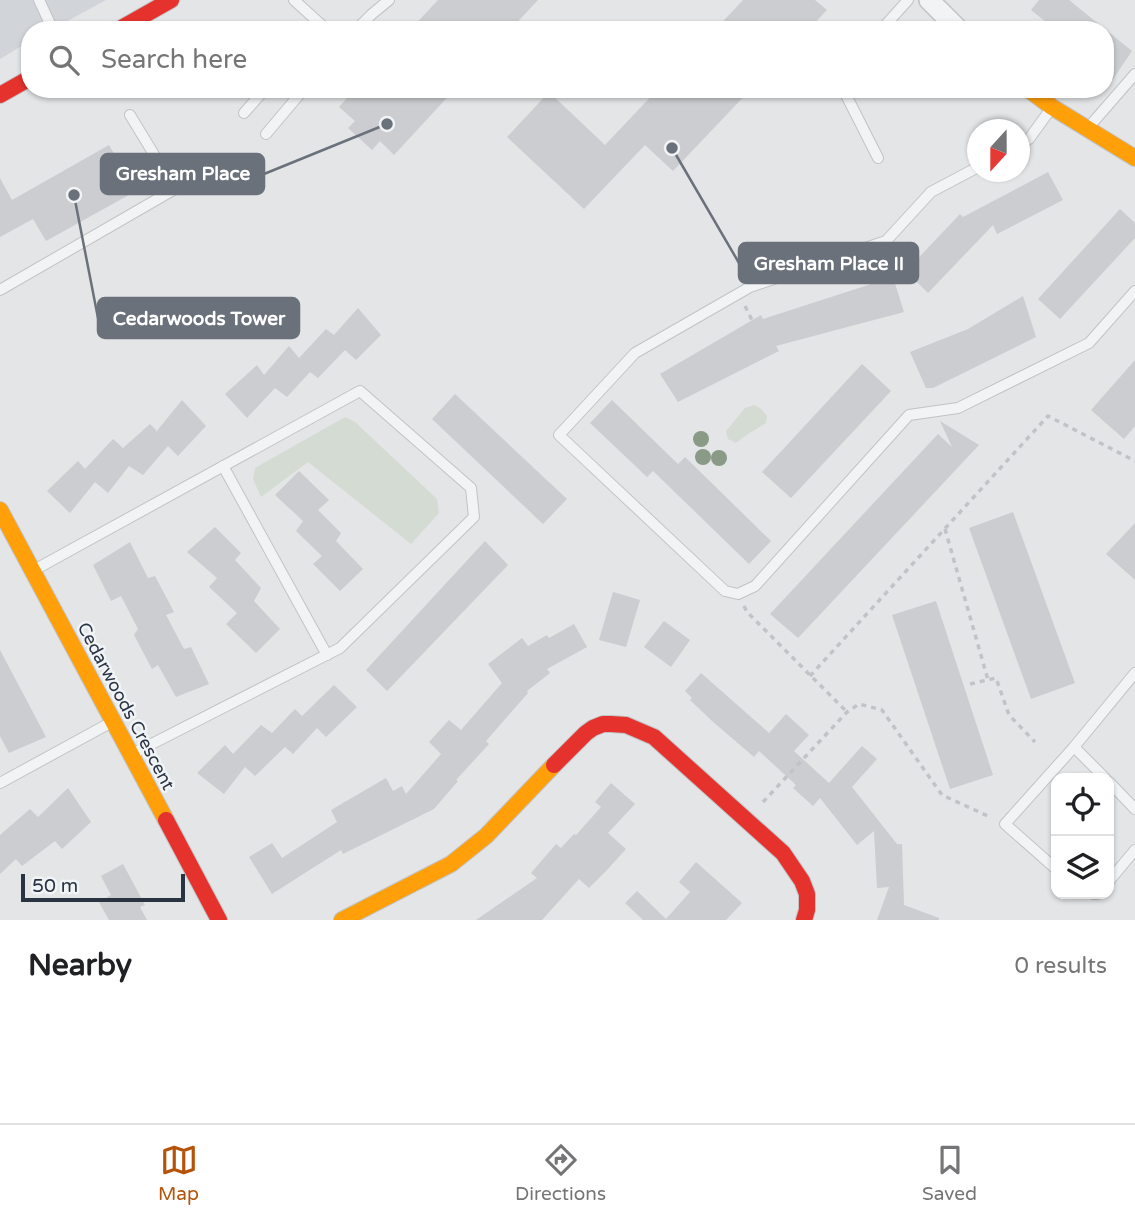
<!DOCTYPE html>
<style>
body{margin:0;font-family:"Varela Round",sans-serif;background:#f2f2f2;color:#202124}
.controls{position:absolute;right:21px;bottom:21px;display:grid;overflow:hidden;border-radius:14px;box-shadow:0 2px 5px #0004}
.controls button{width:63px;height:63px;display:grid;place-items:center;padding:0;border:0;border-bottom:2px solid #e0e0e0;background:#fff;color:#202124;font:35px sans-serif}
.compass{position:absolute;left:967px;top:119px;width:63px;height:63px;border-radius:50%;background:#fff;box-shadow:0 2px 5px #0004;rotate:201deg}
.scale{position:absolute;left:21px;bottom:18px;width:164px;box-sizing:border-box;padding-left:7px;border:4px solid #2a3341;border-top:0;font-size:19px;line-height:24px;white-space:nowrap;color:#2a3341;-webkit-text-stroke:5px #f1f4f7;paint-order:stroke}
.list{margin:0;padding:0;list-style:none}
h2{display:flex;justify-content:space-between;align-items:center;height:91px;margin:0;padding:0 28px;font-size:30px}
h2 small{font-size:23px;font-weight:400;color:#757577}
.icon{flex:none;width:38px;height:38px;fill:none;stroke:currentColor;stroke-width:2;stroke-linecap:round;stroke-linejoin:round}
.map{position:relative;flex:none;width:1135px;height:920px;overflow:hidden}
.search{position:absolute;background:#fff;box-shadow:0 2px 5px #0004;left:21px;right:21px;top:21px;height:77px;display:flex;align-items:center;gap:18px;box-sizing:border-box;padding:0 24px;border-radius:28px;color:#757577;font-size:26px}
.sheet{height:203px;background:#fff}
nav{display:flex;justify-content:space-around;align-items:center;box-sizing:border-box;height:98px;border-top:2px solid #e0e0e0;background:#fff;font-size:19px;color:#757577}
nav a{display:grid;justify-items:center;gap:4px}
nav .on{color:#b45309}
.map>svg:first-child{display:block}
</style>
<div class="map">
<svg width="1135" height="920" viewBox="0 0 1135 920">
<rect width="100%" height="100%" fill="#e3e5e7"/>
<!-- built -->
<polygon fill="#d1d5da" points="0,0 106,0 51,30 30,30 30,41 0,59"/>
<!-- park -->
<g fill="#d4dbd3">
<polygon points="754,405 760,408 767,416 766,423 745,436 736,443 728,439 726,431 745,408"/>
<polygon points="345,417 355,422 437,499 439,513 411,544 308,462 261,497 253,479 255,468"/>
</g>
<!-- building -->
<g fill="#cbcdd0">
<polygon points="438,0 538,0 510,30 410,30"/>
<polygon points="743,0 815,0 827,10 808,30 715,30"/>
<polygon points="1039,0 1069,0 1132,51 1105,91 1105,30 1056,30 1031,10"/>
<polygon points="355,89 455,89 394,155 380,141 372,150 348,128 355,121 339,107"/>
<polygon points="658,89 751,89 673,171 645,145 584,209 507,137 549,92 605,145"/>
<polygon points="109,145 136,191 46,241 33,219 0,237 0,178 12,200"/>
<polygon points="1048,172 1063,200 997,234 993,225 928,293 906,271 960,214 963,217"/>
<polygon points="1120,209 1135,223 1135,238 1060,319 1038,299"/>
<polygon points="893,277 904,312 776,346 779,351 678,402 660,374 761,315 763,319"/>
<polygon points="1023,296 1036,337 933,388 926,388 910,352 968,329"/>
<polygon points="358,308 381,335 356,360 345,350 318,378 310,372 287,397 275,388 247,418 225,394 257,365 264,375 289,346 299,358 326,329 334,335"/>
<polygon points="1135,360 1135,426 1124,439 1091,410"/>
<polygon points="862,364 891,391 791,498 762,472"/>
<polygon points="455,394 567,499 543,524 432,419"/>
<polygon points="182,400 206,426 178,456 168,446 143,475 129,466 108,493 95,482 70,513 47,491 78,461 85,469 113,439 123,448 150,424 156,430 156,432"/>
<polygon points="612,400 678,464 685,457 771,541 749,564 653,471 647,477 590,423"/>
<polygon points="940,421 979,445 798,638 770,614 938,434 952,447"/>
<polygon points="299,471 329,500 318,510 341,533 336,541 363,569 340,591 313,564 322,556 296,531 303,521 275,495"/>
<polygon points="1013,512 1075,683 1031,699 969,528"/>
<polygon points="1135,523 1135,580 1106,554"/>
<polygon points="215,527 241,553 235,560 261,588 254,601 280,629 256,653 226,624 237,613 209,587 217,578 187,552"/>
<polygon points="485,541 508,565 387,691 366,670"/>
<polygon points="130,542 148,578 155,576 174,612 166,615 184,649 191,647 209,684 176,697 158,665 152,669 134,635 138,629 121,596 111,601 93,565"/>
<polygon points="613,592 640,600 626,647 599,640"/>
<polygon points="936,601 993,775 950,789 892,615"/>
<polygon points="664,621 690,640 671,667 644,647"/>
<polygon points="574,624 587,647 547,669 550,673 527,691 528,693 486,741 489,744 456,780 458,781 434,809 343,854 341,850 272,894 249,857 272,843 282,858 337,822 331,810 386,778 393,791 402,786 406,794 441,754 429,742 449,720 461,730 502,683 488,664 522,638 528,646 547,635 549,638"/>
<polygon points="0,650 46,737 9,753 0,736"/>
<polygon points="701,673 769,733 786,714 809,735 794,751 829,783 862,746 877,759 852,787 897,844 902,844 904,905 939,918 939,920 877,920 889,887 877,888 874,831 857,845 820,798 813,806 793,788 796,785 759,751 754,757 712,721 690,700 692,698 685,691"/>
<polygon points="334,685 357,707 326,737 317,728 293,754 285,747 255,776 245,767 224,794 197,773 225,745 233,754 261,725 272,733 295,709 302,716"/>
<polygon points="611,783 635,804 608,833 626,849 607,870 589,888 579,879 542,920 476,920 537,878 531,873 556,844 561,848 574,834 576,835 601,807 595,802"/>
<polygon points="68,788 91,822 62,849 55,841 22,866 16,859 0,874 0,835 30,809 38,817"/>
<polygon points="696,862 742,903 726,920 643,920 625,903 637,891 666,919 690,892 679,882"/>
<polygon points="123,864 145,905 140,907 147,920 109,920 99,902 111,895 101,876"/>
</g>
<g fill="none" stroke-linecap="round" stroke-linejoin="round">
<!-- lane casing -->
<g stroke="#c1c3c5" stroke-width="12">
<g id="lane">
<polyline points="39,0 53,30"/>
<polyline points="294,0 327,30"/>
<polyline points="356,30 372,14 389,0"/>
<polyline points="881,30 908,0"/>
<polyline points="843,89 878,158"/>
<polyline points="244,113 265,89"/>
<polyline points="1088,128 1135,74"/>
<polyline points="266,134 304,89"/>
<polyline points="1020,144 1029,139 1050,110"/>
<polyline points="978,167 931,192 886,241 750,287 635,353 559,435 725,591 738,594 755,586 909,415 958,408 1089,343 1135,291"/>
<polyline points="0,290 175,189 130,115"/>
<polyline points="223,466 327,655"/>
<polyline points="36,569 360,391 471,488 474,517 340,648 134,753"/>
<polyline points="1074,747 1105,778"/>
<polyline points="1109,782 1135,809"/>
<polyline points="0,783 110,723"/>
<polyline points="1056,869 1005,824 1074,747 1135,673"/>
<polyline points="1109,881 1135,850"/>
<polyline points="1093,894 1097,894"/>
</g>
</g>
<!-- street casing -->
<g stroke="#c1c3c5" stroke-width="22">
<polyline id="street" points="929,0 959,30"/>
</g>
<!-- slow casing -->
<g stroke="#c1c3c5" stroke-width="18">
<g id="slow">
<polyline points="1028,89 1052,107 1135,158"/>
<polyline points="0,510 166,820"/>
<polyline points="342,920 451,864 486,836 554,765"/>
</g>
</g>
<!-- jam casing -->
<g stroke="#c1c3c5" stroke-width="18">
<g id="jam">
<polyline points="118,30 171,0"/>
<polyline points="0,95 30,78"/>
<polyline points="554,765 586,733 593,728 603,724 611,724 626,725 654,737 783,853 802,881 807,894 807,910 804,920"/>
<polyline points="166,820 219,920"/>
</g>
</g>
<!-- path -->
<g stroke="#c2c3c8" stroke-width="3.5" stroke-dasharray="5 5" stroke-linecap="butt">
<polyline points="745,306 752,320"/>
<polyline points="945,529 988,680"/>
<polyline points="744,606 747,612 847,712"/>
<polyline points="810,676 1048,416 1135,461"/>
<polyline points="970,684 996,678 1009,715 1035,742"/>
<polyline points="763,802 847,712 859,704 882,710 942,795 990,817"/>
</g>
<!-- lane -->
<use href="#lane" stroke="#f2f3f5" stroke-width="10"/>
<!-- street -->
<use href="#street" stroke="#f2f3f5" stroke-width="19"/>
<!-- slow -->
<use href="#slow" stroke="#ff9f0a" stroke-width="16"/>
<!-- jam -->
<use href="#jam" stroke="#e5322d" stroke-width="16"/>
</g>
<!-- trees -->
<g fill="#899a87">
<circle cx="701" cy="439" r="8"/>
<circle cx="703" cy="457" r="8"/>
<circle cx="719" cy="458" r="8"/>
</g>
<g text-anchor="middle" stroke-width="5" stroke-linejoin="round" paint-order="stroke">
<!-- street labels -->
<g font-size="18" fill="#2a3341" stroke="#f1f4f7">
<text transform="translate(126 706) rotate(62)" y="6">Cedarwoods Crescent</text>
</g>
</g>
<!-- callouts -->
<path fill="none" stroke="#6b717b" stroke-width="2.5" d="M387 124L264 174M672 148L739 263M74 195L98 318"/>
<g fill="#6b717b" stroke="#f1f4f7" stroke-width="2.5">
<circle cx="387" cy="124" r="7"/>
<circle cx="672" cy="148" r="7"/>
<circle cx="74" cy="195" r="7"/>
</g>
<g fill="#6b717b" stroke="#6b717b" stroke-width="2.5">
<rect x="101" y="154" width="163" height="40" rx="7"/>
<rect x="739" y="243" width="179" height="40" rx="7"/>
<rect x="98" y="298" width="201" height="40" rx="7"/>
</g>
<g font-size="19" text-anchor="middle" font-weight="bold" fill="#fff">
<text x="183" y="180">Gresham Place</text>
<text x="829" y="270">Gresham Place II</text>
<text x="199" y="325">Cedarwoods Tower</text>
</g>
</svg>
<div class="controls">
<button><svg class="icon" aria-label="locate" viewBox="0 0 24 24"><circle cx="12" cy="12" r="6"/><path d="M12 2v4M12 18v4M2 12h4M18 12h4"/></svg></button>
<button><svg class="icon" aria-label="layers" viewBox="0 0 24 24"><path d="M12 4l9 5-9 5-9-5zM3 14l9 5 9-5"/></svg></button>
</div>
<svg class="compass" viewBox="-18 -18 36 36"><path d="M0-13l5 13h-10z" fill="#e53935"/><path d="M0 13l5-13h-10z" fill="#757577"/></svg>
<div class="scale">50 m</div>
<div class="search"><svg class="icon" aria-label="search" viewBox="0 0 24 24"><circle cx="10" cy="10" r="6"/><path d="M15 15l6 6"/></svg>Search here</div>
</div>
<section class="sheet">
<h2>Nearby<small>0 results</small></h2>
<ul class="list">
</ul>
</section>
<nav>
<a class="on"><svg class="icon" aria-label="map" viewBox="0 0 24 24"><path d="M3 6l6-2 6 2 6-2v14l-6 2-6-2-6 2zM9 4v14M15 6v14"/></svg>Map</a>
<a><svg class="icon" aria-label="directions" viewBox="0 0 24 24"><path d="M12 3l9 9-9 9-9-9zM9 14v-3h6M13 9l2 2-2 2"/></svg>Directions</a>
<a><svg class="icon" aria-label="saved" viewBox="0 0 24 24"><path d="M7 4h10v16l-5-4-5 4z"/></svg>Saved</a>
</nav>
